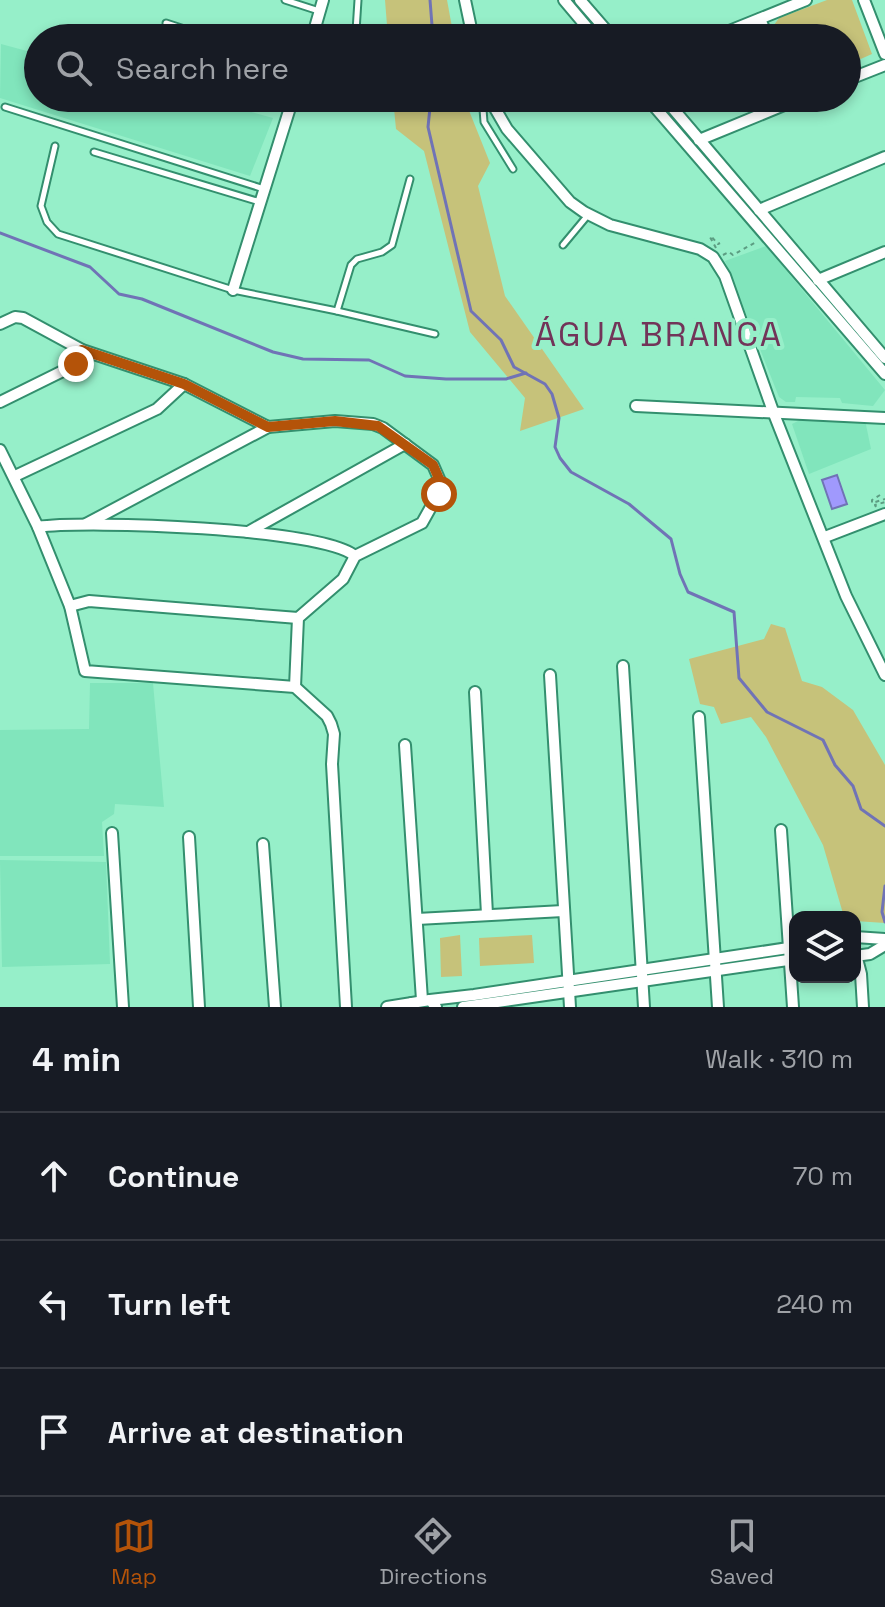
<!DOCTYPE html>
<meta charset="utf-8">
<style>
body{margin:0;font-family:"Space Grotesk",sans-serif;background:#242831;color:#f1f3f6}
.controls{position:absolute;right:24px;bottom:24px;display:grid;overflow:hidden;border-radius:16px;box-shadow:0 4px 12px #0003}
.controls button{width:72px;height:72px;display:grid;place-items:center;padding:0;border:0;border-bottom:2px solid #363941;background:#171b24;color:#f1f3f6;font:40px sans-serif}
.stop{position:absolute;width:24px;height:24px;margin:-18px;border:6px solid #b45309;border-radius:50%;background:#fff}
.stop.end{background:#b45309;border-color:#fff;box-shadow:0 2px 8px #0008}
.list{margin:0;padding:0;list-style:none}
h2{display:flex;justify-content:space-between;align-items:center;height:104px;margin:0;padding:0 32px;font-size:34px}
h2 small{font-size:26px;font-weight:400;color:#9ea1a6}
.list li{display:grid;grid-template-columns:52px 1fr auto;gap:24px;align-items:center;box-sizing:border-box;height:128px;padding:0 32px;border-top:2px solid #363941}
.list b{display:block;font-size:30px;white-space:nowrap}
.list em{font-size:26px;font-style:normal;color:#9ea1a6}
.icon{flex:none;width:44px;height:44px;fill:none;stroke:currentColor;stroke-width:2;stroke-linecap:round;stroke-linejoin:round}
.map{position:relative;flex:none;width:885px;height:1007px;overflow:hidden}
.search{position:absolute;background:#171b24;box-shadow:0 4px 12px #0003;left:24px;right:24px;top:24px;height:88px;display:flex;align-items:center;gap:20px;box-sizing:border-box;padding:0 28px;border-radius:44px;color:#9ea1a6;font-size:30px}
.sheet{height:488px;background:#171b24}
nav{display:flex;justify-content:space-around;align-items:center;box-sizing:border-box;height:112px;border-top:2px solid #363941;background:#171b24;font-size:22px;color:#9ea1a6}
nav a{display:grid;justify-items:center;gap:4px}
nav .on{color:#b45309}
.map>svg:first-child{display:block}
</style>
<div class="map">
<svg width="885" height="1007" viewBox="0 0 885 1007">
<rect width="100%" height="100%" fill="#96efc9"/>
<!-- built -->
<g fill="#81e5bc">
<polygon points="1,44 38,54 38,98 201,98 273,118 250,176 0,98"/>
<polygon points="766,246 885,390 873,406 842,403 840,398 796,397 795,402 786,402 779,397 725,261"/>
<polygon points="804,418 865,420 871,449 809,474 792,424"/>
<polygon points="90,683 153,683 164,807 115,804 114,814 102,822 104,856 0,856 0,730 89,729"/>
<polygon points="0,860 106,862 110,964 2,967"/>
</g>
<!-- green -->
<g fill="#c6c27a">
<polygon points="385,0 447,0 454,38 388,38"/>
<polygon points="827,0 852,0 872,54 847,65 847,38 779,38 774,25 779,18"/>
<polygon points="393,98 464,98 490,163 478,186 505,296 584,409 520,431 525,398 470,332 424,151 396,129"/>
<polygon points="771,624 785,628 802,681 822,687 853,710 885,765 885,923 855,921 855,917 844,917 823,845 766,737 751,717 721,724 714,707 700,704 689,659 764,639"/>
<polygon points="460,935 462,976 441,977 440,938"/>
<polygon points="532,935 534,963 480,966 479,938"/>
</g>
<!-- water -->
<polygon fill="#a099fd" stroke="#7073b6" stroke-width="2" points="837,475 847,504 832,509 822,480"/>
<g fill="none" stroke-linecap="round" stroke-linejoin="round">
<!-- stream -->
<g stroke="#7073b6" stroke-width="3">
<polyline points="430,0 433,38"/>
<polyline points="431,98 428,127 471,311 501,340 514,367 545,384 552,394 559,418 555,447 560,458 571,472 629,504 671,539 680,574 688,592 734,612 739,678 767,712 823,740 835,765 853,786 861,809 885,826"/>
<polyline points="0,233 90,267 119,294 142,299 273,352 303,359 369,360 405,376 446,379 506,379 526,373"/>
<polyline points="885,886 882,912 885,922"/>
</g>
<!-- service casing -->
<g stroke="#338f6e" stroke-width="9">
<g id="service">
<polyline points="285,0 319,11"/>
<polyline points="166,23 212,38"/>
<polyline points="356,31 358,0"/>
<polyline points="489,100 483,109 484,122 513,169"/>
<polyline points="5,107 264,189"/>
<polyline points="55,146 41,206 47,222 58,234 233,290 337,311 351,265 357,259 382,252 392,245 410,179"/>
<polyline points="94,152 260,202"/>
<polyline points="563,245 588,215"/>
<polyline points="337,311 435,334"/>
</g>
</g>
<!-- minor casing -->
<g stroke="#338f6e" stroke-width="14">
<g id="minor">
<polyline points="465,0 473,38"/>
<polyline points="564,0 596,38"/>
<polyline points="580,0 613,38"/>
<polyline points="864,0 885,54"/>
<polyline points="760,19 768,38"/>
<polyline points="312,38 323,0"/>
<polyline points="712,38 806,0"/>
<polyline points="847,80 885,65"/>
<polyline points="489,98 507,129 570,202 584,212 610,225 700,249 713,257 725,276 774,414 846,596 885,675"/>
<polyline points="647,98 885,374"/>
<polyline points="664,98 885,358"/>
<polyline points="699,140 801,98"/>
<polyline points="759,210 885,157"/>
<polyline points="818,280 885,252"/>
<polyline points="233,290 293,98"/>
<polyline points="0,324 15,317 23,318 82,350 184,384 268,427 335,421 373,424 383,428 433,465 440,481 441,489 422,523 355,556 343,579 298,618 295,687"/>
<polyline points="0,402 75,365 82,350"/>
<polyline points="636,406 885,418"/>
<polyline points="0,450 38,527 70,606 85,671 295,687 327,716 331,724 334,734 332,764 346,1007"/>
<polyline points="15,476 157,409 184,384"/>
<polyline points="86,524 268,427"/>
<path d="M 38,527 C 86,520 323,528 355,556"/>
<polyline points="248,532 405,444"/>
<polyline points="825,537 885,514"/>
<polyline points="70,606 89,601 298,618"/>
<polyline points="623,666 644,1007"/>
<polyline points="550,675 570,1007"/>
<polyline points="475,692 487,914"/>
<polyline points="699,717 718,1007"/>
<polyline points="405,745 422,1000"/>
<polyline points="781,830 793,1007"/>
<polyline points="112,833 123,1007"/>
<polyline points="189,837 199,1007"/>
<polyline points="263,844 275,1007"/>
<polyline points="417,919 563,911"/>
<polyline points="855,937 885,939"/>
<polyline points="855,951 861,974 863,1007"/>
<polyline points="855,956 870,954 885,945"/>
<polyline points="430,1000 474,995 795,947"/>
<polyline points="387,1007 412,1003"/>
<polyline points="412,1007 412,1003 430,1000 436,1007"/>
<polyline points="463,1007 795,959"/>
</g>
</g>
<!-- path -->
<g stroke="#5c9d82" stroke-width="2" stroke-dasharray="4 4" stroke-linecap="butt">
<polyline points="716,248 710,237 711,236 718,244 720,243"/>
<polyline points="723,255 729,252 733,255 756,242"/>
<polyline points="880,495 872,500 872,503 885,499"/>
<polyline points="876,507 875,505 885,502"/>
</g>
<!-- service -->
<use href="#service" stroke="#fff" stroke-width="5"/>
<!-- minor -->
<use href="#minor" stroke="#fff" stroke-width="10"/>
</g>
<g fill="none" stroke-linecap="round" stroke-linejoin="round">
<!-- route -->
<polyline stroke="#b45309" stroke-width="10" points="76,364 82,350 184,384 268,427 335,421 378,426 433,465 440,481 439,494"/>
</g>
<g text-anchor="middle" stroke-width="8" stroke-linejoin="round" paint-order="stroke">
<!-- quarter labels -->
<g font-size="34" letter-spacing="2" fill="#723459" stroke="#96efc9">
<text x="659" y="346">ÁGUA BRANCA</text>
</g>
</g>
</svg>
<div class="controls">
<button><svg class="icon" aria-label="layers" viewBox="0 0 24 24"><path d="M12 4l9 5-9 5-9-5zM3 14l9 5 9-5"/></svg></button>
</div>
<div class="stop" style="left:439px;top:494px"></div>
<div class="stop end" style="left:76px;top:364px"></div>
<div class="search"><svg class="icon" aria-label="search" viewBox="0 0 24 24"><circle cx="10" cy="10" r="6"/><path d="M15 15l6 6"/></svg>Search here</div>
</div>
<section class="sheet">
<h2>4 min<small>Walk · 310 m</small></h2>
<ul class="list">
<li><svg class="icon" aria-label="ahead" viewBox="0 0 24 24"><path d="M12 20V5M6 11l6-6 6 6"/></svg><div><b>Continue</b></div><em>70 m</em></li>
<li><svg class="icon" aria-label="left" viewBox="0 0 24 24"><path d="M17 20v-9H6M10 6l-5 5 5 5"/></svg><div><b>Turn left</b></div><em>240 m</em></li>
<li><svg class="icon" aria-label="arrive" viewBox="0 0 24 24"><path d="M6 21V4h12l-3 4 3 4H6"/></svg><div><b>Arrive at destination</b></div></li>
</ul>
</section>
<nav>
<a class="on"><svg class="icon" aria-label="map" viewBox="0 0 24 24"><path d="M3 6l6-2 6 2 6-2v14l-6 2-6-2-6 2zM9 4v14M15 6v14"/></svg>Map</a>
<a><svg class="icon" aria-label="directions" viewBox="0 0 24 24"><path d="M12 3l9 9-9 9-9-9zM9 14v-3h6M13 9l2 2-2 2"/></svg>Directions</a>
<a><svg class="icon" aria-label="saved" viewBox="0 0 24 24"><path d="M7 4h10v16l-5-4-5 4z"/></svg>Saved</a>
</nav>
